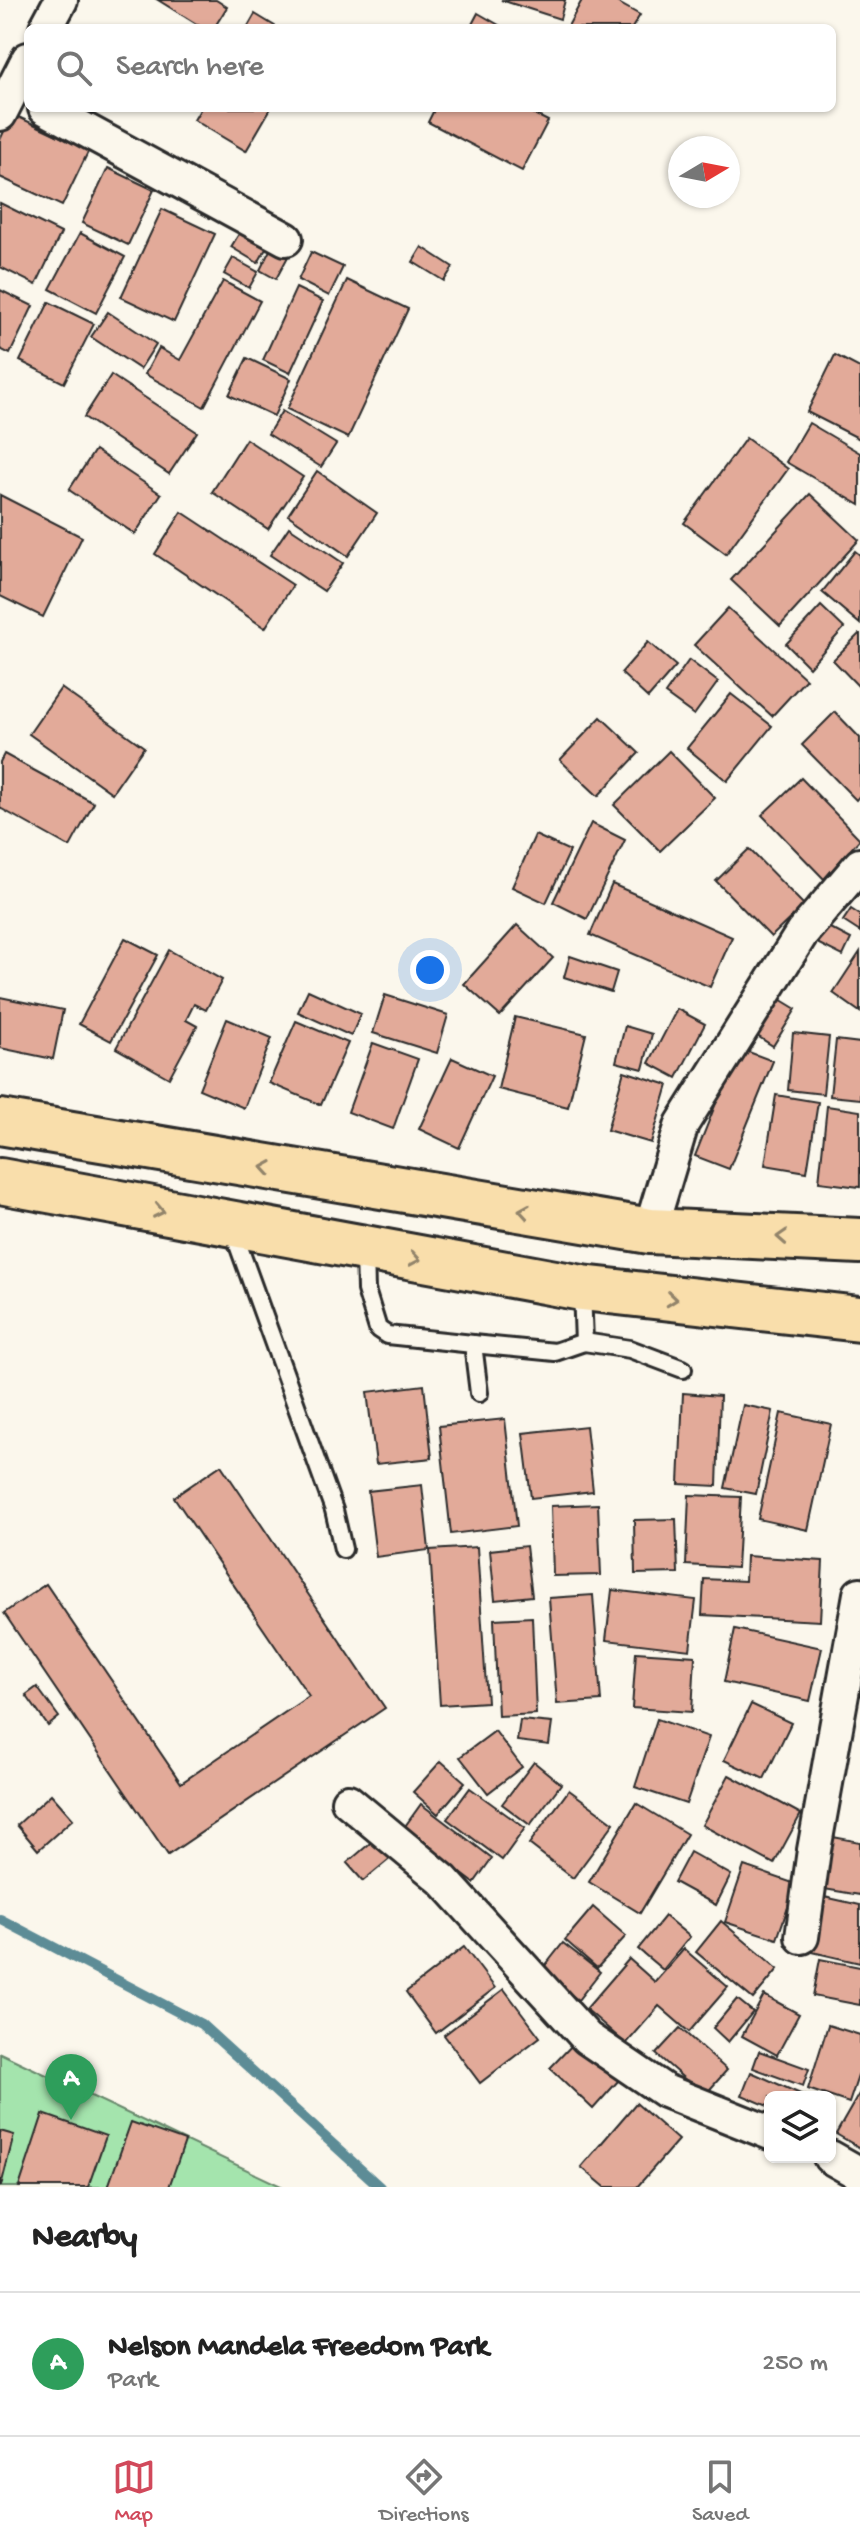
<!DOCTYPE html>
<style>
body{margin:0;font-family:"Gochi Hand",sans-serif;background:#f2f2f2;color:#222}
.controls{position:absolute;right:24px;bottom:24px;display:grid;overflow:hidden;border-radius:12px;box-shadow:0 2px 6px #0004}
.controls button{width:72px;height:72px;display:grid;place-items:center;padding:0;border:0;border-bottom:2px solid #e0e0e0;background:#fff;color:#222;font:40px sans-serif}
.compass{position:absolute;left:668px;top:136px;width:72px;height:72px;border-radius:50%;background:#fff;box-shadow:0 2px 6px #0004;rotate:80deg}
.you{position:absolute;left:430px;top:970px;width:28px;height:28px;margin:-20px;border:6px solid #fff;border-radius:50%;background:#1a73e8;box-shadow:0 0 0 12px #1a73e833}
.badge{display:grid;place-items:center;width:52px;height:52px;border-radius:50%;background:#d1495b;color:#fff;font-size:26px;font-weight:700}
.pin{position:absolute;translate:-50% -66px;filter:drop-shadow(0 2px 4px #0008)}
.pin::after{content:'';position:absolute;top:42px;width:28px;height:24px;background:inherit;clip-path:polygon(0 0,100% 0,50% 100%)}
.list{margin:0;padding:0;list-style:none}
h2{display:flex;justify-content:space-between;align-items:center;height:104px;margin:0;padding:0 32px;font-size:34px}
h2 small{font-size:26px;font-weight:400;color:#767676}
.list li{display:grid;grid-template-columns:52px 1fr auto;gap:24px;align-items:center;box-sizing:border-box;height:144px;padding:0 32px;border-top:2px solid #e0e0e0}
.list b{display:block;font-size:30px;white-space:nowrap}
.list p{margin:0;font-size:26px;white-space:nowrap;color:#767676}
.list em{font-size:26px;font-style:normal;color:#767676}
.icon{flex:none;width:44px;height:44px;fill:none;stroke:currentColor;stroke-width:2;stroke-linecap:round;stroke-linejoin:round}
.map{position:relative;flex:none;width:860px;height:2187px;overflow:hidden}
.search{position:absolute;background:#fff;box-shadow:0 2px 6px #0004;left:24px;right:24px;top:24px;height:88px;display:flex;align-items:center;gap:20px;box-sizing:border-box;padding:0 28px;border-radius:12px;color:#767676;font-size:30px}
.sheet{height:248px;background:#fff}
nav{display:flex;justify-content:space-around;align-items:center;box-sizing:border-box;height:112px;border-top:2px solid #e0e0e0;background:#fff;font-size:22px;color:#767676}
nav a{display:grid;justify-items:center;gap:4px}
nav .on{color:#d1495b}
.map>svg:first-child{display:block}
</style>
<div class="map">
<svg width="860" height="2187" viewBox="0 0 860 2187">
<rect width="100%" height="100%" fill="#fbf7ec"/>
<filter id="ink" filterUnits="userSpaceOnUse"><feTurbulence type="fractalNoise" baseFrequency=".0125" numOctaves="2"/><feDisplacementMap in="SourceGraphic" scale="16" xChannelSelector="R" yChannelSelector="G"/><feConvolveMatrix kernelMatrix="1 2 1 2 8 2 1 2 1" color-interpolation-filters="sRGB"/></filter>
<g filter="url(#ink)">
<!-- green -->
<polygon fill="#a4e4ad" stroke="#68886c" stroke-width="2" points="0,2053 283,2187 0,2187"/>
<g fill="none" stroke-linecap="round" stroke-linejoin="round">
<!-- stream -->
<polyline stroke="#5d8c96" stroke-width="10" points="0,1919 201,2024 380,2187"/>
</g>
<!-- building -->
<g fill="#e2aa99" stroke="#2b2b2b" stroke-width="2">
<polygon points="158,0 216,0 227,7 214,28 203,28"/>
<polygon points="501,0 565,0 560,19"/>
<polygon points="582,0 613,0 640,15 632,28 567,28"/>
<polygon points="478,13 504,28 470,28"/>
<polygon points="255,14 278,28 247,28"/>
<polygon points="201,108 271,108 246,151 194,120"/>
<polygon points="435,108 522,108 548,121 522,171 428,122"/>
<polygon points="12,114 89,150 62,206 0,177 0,140"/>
<polygon points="108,168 154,190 128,245 82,223"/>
<polygon points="0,203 61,233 36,285 0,267"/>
<polygon points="162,209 215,234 174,322 121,297"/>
<polygon points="242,229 268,245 258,263 231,247"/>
<polygon points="80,233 125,257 96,313 50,289"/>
<polygon points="273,244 290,253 276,279 260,270"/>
<polygon points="422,247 453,267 444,281 413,262"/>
<polygon points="311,252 343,267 329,296 298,280"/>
<polygon points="233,258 258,272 249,288 224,274"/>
<polygon points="347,280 408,309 348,438 287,409"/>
<polygon points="223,281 260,301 204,407 145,374 159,348 180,360"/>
<polygon points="296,288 323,301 290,373 263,360"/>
<polygon points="0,290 33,306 10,354 0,349"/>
<polygon points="49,302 94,324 64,383 20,361"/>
<polygon points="108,312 156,344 140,369 91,337"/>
<polygon points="835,355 860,368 860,439 807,412"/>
<polygon points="247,358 291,379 274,416 229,395"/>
<polygon points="111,375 197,432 169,474 84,417"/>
<polygon points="282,411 336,444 321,467 268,434"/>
<polygon points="809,423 860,453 860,505 786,462"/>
<polygon points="746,438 788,469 726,554 684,523"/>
<polygon points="246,439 303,477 268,529 212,492"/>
<polygon points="95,450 161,494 135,534 69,490"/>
<polygon points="317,471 377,513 348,556 288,515"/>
<polygon points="810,494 859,540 780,626 731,580"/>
<polygon points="0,495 82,537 43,617 0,596"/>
<polygon points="182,512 293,585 265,628 155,554"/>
<polygon points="289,527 343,563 324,591 270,555"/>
<polygon points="855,551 860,555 860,624 822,592"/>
<polygon points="821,606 844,628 809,667 786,644"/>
<polygon points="728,608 806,679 772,716 694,645"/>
<polygon points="859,634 860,634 860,688 833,660"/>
<polygon points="648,642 676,666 648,698 621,673"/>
<polygon points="689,660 718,682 694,715 665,694"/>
<polygon points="61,688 144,747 112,793 29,734"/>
<polygon points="731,694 772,726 727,781 687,748"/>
<polygon points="835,712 860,738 860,795 856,800 802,745"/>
<polygon points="601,717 639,753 598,796 560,760"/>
<polygon points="669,751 715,798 660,851 614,805"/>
<polygon points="4,754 94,803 70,847 0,808 0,762"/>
<polygon points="801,778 860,839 824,879 762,815"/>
<polygon points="591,823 625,840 587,919 553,902"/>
<polygon points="535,835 570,851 546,903 512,887"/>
<polygon points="749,849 804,905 771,937 716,881"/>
<polygon points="612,884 732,937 710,987 590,935"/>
<polygon points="851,909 860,915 860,932 843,921"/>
<polygon points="517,925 553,958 500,1016 464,984"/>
<polygon points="826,926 851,939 843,956 817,943"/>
<polygon points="125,938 158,955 111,1041 79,1024"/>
<polygon points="169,950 222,980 206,1010 194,1004 186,1020 197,1026 169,1078 116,1048"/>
<polygon points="860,952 860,1012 833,993"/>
<polygon points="570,956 617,972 611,992 564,977"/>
<polygon points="308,990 361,1014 351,1036 298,1012"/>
<polygon points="385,995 448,1015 437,1053 373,1033"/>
<polygon points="773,995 796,1009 773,1046 751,1032"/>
<polygon points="0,997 63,1010 53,1059 0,1048"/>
<polygon points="677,1009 705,1024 677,1078 649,1063"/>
<polygon points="515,1017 586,1034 568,1107 498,1089"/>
<polygon points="227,1019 272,1038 244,1108 199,1089"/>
<polygon points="296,1021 348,1043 321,1105 269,1083"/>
<polygon points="625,1026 652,1034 643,1069 616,1062"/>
<polygon points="793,1033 829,1037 823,1094 788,1090"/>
<polygon points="836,1040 860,1043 860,1099 830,1096"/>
<polygon points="373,1043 418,1059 393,1129 348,1112"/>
<polygon points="738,1048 773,1061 729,1169 695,1156"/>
<polygon points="452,1058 492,1076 459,1148 419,1129"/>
<polygon points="624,1071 668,1085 651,1143 607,1130"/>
<polygon points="776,1095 818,1102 807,1172 765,1165"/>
<polygon points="827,1106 860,1111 860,1187 819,1182"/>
<polygon points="424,1385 432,1458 376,1464 367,1392"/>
<polygon points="683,1393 720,1396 717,1486 679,1484"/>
<polygon points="743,1405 773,1411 756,1494 725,1488"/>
<polygon points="781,1413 831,1424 808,1530 758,1519"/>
<polygon points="505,1419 517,1526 451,1534 439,1426"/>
<polygon points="586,1426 593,1491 531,1498 523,1433"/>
<polygon points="221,1465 385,1708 168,1855 4,1613 46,1584 181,1783 309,1696 174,1497"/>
<polygon points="422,1485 429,1550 376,1557 368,1491"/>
<polygon points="689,1495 741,1497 737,1568 686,1565"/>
<polygon points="598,1504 601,1575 553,1576 551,1506"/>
<polygon points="676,1519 678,1573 635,1574 634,1520"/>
<polygon points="526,1546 532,1596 495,1600 490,1550"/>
<polygon points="477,1547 487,1702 440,1705 430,1550"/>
<polygon points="746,1556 823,1561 820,1621 702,1615 704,1579 745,1581"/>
<polygon points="612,1590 696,1600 690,1650 606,1640"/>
<polygon points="593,1595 601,1701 557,1704 549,1598"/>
<polygon points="532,1617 536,1714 498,1716 494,1619"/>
<polygon points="735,1629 822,1648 810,1701 724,1682"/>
<polygon points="636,1652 695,1656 692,1712 632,1708"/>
<polygon points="37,1687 59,1717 48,1726 26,1695"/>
<polygon points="751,1704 791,1723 764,1779 724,1760"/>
<polygon points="657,1719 709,1737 686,1804 635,1787"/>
<polygon points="520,1720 552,1723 549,1745 517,1741"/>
<polygon points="495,1731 522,1767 488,1793 460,1757"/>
<polygon points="441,1761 465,1782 438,1814 413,1792"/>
<polygon points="534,1762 561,1784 530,1825 502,1804"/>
<polygon points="729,1775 801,1814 774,1864 702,1825"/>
<polygon points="470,1788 525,1828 502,1860 447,1819"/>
<polygon points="569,1790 614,1823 573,1878 529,1844"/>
<polygon points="51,1794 73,1819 38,1850 17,1825"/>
<polygon points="636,1803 687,1834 640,1913 589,1882"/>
<polygon points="421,1804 492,1858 474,1883 403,1829"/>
<polygon points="382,1833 398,1852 363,1881 347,1863"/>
<polygon points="833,1837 860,1842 860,1895 824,1889"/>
<polygon points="690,1852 731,1875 716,1905 674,1882"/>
<polygon points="744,1866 796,1884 777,1939 725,1922"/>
<polygon points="820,1896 860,1905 860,1963 808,1951"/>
<polygon points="593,1907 626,1936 597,1968 565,1940"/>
<polygon points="665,1916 690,1937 663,1970 638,1949"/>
<polygon points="721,1921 778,1969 753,1999 696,1952"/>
<polygon points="563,1943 600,1972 578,2000 541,1971"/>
<polygon points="464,1947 495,1988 436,2033 406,1992"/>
<polygon points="684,1949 728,1987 689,2032 659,2006 626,2044 586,2009 629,1959 655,1982"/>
<polygon points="820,1959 860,1967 860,2005 813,1996"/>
<polygon points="504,1989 540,2037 480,2083 444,2035"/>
<polygon points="764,1995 799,2014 777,2055 742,2036"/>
<polygon points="737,1999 753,2012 728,2042 713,2028"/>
<polygon points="828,2025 860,2035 860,2070 849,2103 808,2089"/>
<polygon points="680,2028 727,2070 704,2096 656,2054"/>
<polygon points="577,2040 619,2080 593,2109 550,2068"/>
<polygon points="759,2051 809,2069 803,2086 753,2068"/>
<polygon points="751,2072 807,2097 770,2097 770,2107 742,2095"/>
<polygon points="860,2092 860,2148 836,2134"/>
<polygon points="636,2103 678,2140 637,2187 605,2187 581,2167"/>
<polygon points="43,2114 106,2136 88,2187 19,2187"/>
<polygon points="131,2122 185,2141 169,2187 108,2187"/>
<polygon points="0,2131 14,2135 1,2186 0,2186"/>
</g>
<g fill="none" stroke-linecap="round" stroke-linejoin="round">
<!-- service casing -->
<g stroke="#2b2b2b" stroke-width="22">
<g id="service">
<polyline points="232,1228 334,1510 343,1549"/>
<polyline points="365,1252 366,1290 378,1329 387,1335 473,1344 479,1393"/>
<polyline points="582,1290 584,1342 630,1349 683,1369"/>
<polyline points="473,1344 555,1352 584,1342"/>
</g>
</g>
<!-- minor casing -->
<g stroke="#2b2b2b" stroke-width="38">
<g id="minor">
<polyline points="46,28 61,0"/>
<polyline points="45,108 286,239"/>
<polyline points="0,114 28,59"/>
<polyline points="650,1231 682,1124 802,933 860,865"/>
<polyline points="348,1801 443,1880 587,2038 665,2091 770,2133"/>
<polyline points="802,1937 814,1850 860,1594"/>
<polyline points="830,2157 860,2174"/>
</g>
</g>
<!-- primary casing -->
<g stroke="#2b2b2b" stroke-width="50">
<g id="primary">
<polyline points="0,1122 650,1231 860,1241"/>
<polyline points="0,1181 582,1288 860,1319"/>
</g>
</g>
<!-- service -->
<use href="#service" stroke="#fbf7ec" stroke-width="16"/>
<!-- minor -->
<use href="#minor" stroke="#fbf7ec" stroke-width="32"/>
<!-- primary -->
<use href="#primary" stroke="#f9deab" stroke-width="44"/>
</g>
<!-- one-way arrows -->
<defs><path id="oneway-chevron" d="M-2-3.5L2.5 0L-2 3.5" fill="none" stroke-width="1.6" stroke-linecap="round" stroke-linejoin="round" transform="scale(2)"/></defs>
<g stroke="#92846b">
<use href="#oneway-chevron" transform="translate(267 1168) rotate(-171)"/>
<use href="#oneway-chevron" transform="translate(159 1211) rotate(12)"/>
<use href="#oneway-chevron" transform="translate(524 1211) rotate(-171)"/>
<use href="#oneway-chevron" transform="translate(782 1237) rotate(-177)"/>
<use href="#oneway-chevron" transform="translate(415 1259) rotate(10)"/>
<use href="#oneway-chevron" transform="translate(672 1299) rotate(6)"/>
</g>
</g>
</svg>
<div class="controls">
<button><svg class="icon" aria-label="layers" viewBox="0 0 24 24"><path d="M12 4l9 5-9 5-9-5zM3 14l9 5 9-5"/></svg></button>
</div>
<svg class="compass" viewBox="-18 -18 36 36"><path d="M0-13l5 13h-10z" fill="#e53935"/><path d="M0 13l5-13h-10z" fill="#767676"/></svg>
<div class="you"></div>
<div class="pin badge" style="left:71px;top:2120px;background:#2e9e5b">A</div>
<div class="search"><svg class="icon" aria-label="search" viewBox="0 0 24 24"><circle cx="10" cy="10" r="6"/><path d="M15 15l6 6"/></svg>Search here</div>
</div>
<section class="sheet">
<h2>Nearby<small></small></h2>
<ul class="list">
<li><span class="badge" style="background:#2e9e5b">A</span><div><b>Nelson Mandela Freedom Park</b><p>Park</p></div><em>250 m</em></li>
</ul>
</section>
<nav>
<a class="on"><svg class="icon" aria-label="map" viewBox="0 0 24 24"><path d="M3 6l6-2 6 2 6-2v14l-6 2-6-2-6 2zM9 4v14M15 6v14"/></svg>Map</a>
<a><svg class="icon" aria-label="directions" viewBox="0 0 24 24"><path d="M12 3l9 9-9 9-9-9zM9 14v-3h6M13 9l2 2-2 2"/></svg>Directions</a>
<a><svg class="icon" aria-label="saved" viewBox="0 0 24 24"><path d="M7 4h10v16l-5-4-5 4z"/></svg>Saved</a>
</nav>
